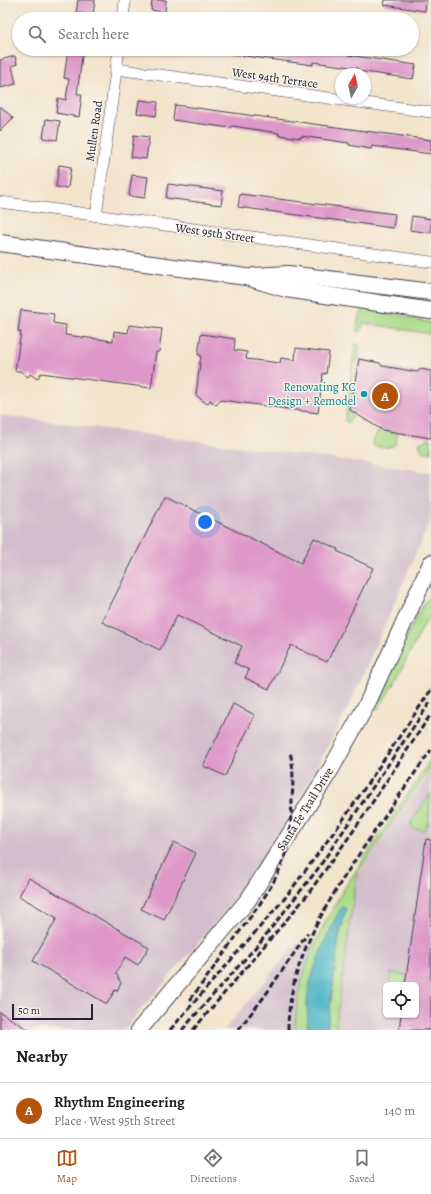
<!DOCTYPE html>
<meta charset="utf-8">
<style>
body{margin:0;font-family:Alegreya,serif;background:#f2f2f2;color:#202124}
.controls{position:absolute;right:12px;bottom:12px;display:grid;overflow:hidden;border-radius:6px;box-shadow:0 1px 3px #0004}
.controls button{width:36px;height:36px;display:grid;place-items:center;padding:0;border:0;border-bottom:1px solid #e0e0e0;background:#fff;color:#202124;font:20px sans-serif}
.compass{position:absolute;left:335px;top:68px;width:36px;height:36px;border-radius:50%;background:#fff;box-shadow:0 1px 3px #0004;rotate:8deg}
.scale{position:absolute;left:12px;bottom:10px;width:81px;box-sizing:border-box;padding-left:4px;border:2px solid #22223b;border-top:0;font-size:11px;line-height:14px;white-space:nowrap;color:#22223b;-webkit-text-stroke:3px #f7f3e8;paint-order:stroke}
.you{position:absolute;left:205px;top:522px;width:14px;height:14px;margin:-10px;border:3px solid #fff;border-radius:50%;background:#1a73e8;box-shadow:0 0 0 6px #1a73e833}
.badge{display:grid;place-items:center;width:26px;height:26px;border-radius:50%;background:#b45309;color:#fff;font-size:13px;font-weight:700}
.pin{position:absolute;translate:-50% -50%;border:2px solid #fff;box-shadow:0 1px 4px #0006}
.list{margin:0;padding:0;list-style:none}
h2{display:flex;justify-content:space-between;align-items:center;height:52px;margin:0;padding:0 16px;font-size:17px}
h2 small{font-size:13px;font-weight:400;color:#757577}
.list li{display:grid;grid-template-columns:26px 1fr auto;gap:12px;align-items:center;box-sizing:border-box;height:56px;padding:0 16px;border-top:1px solid #e0e0e0}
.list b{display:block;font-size:15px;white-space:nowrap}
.list p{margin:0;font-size:13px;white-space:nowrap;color:#757577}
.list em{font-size:13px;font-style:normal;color:#757577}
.icon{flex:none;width:22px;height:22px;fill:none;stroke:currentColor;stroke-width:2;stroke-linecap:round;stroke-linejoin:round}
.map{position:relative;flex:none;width:431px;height:1030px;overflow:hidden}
.search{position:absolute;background:#fff;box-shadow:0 1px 3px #0004;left:12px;right:12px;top:12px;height:44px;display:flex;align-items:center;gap:10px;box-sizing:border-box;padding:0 14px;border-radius:22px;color:#757577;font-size:15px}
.sheet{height:108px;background:#fff}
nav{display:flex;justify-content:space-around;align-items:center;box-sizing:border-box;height:56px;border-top:1px solid #e0e0e0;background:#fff;font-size:11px;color:#757577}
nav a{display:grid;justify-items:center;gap:2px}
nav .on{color:#b45309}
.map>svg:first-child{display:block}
</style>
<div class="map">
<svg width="431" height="1030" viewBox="0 0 431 1030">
<rect width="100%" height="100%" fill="#f7f3e8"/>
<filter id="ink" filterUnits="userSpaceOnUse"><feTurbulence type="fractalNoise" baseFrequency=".025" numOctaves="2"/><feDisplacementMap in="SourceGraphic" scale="8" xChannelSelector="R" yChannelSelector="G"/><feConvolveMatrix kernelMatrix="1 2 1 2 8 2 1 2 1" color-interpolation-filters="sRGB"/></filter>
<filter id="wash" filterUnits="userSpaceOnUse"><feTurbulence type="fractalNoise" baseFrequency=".012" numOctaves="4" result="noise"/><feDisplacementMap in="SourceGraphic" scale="16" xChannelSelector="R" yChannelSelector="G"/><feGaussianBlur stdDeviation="0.9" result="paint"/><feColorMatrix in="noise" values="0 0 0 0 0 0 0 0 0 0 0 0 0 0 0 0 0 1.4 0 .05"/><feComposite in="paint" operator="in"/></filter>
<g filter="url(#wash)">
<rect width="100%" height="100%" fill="#f3e4cc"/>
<!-- industrial -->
<g fill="#d1bdcb" fill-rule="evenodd">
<polygon points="0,415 431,472 431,519 352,700 311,778 249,883 124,1030 0,1030"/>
<path d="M 431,771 L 431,1030 L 224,1030 L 297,943 L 317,945 L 351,886 L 374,851 ZM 386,985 L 416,985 L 416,1015 L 386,1015 Z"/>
</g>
<!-- green -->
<g fill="#a9db89" stroke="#667e62">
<path d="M 366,309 L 380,311 L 431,323 L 431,334 L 363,323 L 361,331 L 359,332 L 357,330 C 358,322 357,313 366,309 Z"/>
<polygon points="356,344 359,345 360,347 358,359 362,359 355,361 354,363 351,383 354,385 351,403 349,403 349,412 353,415 349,422 347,423 345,421 355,345"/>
<path d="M 380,429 L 390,431 L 390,433 L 398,434 L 395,445 C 388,449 379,448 372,445 L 372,442 Z"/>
<polygon points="428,439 431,439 431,453 422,451 419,443"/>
<polygon points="429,599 431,599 431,613 425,623 395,682 378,709 375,708 380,693 413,623 426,600"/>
<path d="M 431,759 L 431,767 L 358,872 L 356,880 L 350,921 L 348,921 L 347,924 L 350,924 L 335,1030 L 327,1030 L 340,931 L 343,924 L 307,1002 L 308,1030 L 295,1030 C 296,960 335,901 373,845 C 393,816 412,788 431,759 Z"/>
<polygon points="431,793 428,825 426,825 425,830 414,829 411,826 411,822"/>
<polygon points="391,973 407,975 405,985 389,985"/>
</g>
<!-- water -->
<path fill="#49b5c6" stroke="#366c80" d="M 342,907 L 345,908 L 346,910 L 340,931 L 327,1030 L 308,1030 C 308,1021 307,1011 307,1002 C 310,970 326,938 340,909 Z"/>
<g id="blocks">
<!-- building -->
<g fill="#de97c9">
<polygon points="78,0 95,0 93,15 76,13"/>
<polygon points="152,0 166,0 165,12 151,10"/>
<polygon points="385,0 426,0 425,11 384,5"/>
<polygon points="68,49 83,49 77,94 82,94 79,117 56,113 58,98 66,100 69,79 64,78"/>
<polygon points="232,49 340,49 349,50 348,55 416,65 413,79 358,71 358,68 313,62 313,65 231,54"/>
<polygon points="15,56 17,64 12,66 16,84 0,88 0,60"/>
<polygon points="139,100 158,102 156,116 137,113"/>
<polygon points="175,105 431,140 431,154 372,146 371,149 349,145 349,143 301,136 301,138 278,135 279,133 232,126 231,128 173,120"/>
<polygon points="0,106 13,118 0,131"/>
<polygon points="46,119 60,121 57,140 43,138"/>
<polygon points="134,135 149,137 146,159 131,157"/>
<polygon points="59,165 71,167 68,188 56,187"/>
<polygon points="132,175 148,177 145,198 129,196"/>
<polygon points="168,184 223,191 221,205 166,198"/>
<polygon points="240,194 395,214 393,228 238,207"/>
<polygon points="412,216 431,219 431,233 410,230"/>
<polygon points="21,310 54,314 53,323 66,325 65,335 113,341 114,331 128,333 129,325 162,329 159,352 156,352 151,388 41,373 37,379 30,374 28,377 20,371 15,371 21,332 18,332"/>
<polygon points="201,334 235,339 234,350 247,352 246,359 280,363 281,358 295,360 296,348 329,352 326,374 323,373 318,413 221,400 216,405 210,400 207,404 196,395 201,355 198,355"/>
<polygon points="359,359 380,363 382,366 400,369 417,372 421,369 431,371 431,438 382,430 350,410"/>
<polygon points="165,496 301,563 314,538 338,549 337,551 373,568 327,662 291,645 269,689 245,678 249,670 234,663 242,646 177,615 160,650 102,622"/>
<polygon points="233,704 255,715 225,776 203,766"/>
<polygon points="426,839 431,840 431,1030 399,1030 401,1015 416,1015 416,985 405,985"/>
<polygon points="174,842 196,853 164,920 141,909"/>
<polygon points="29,878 149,947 138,965 125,957 116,973 121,983 117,991 115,990 107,1004 33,961 57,918 19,896"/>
<polygon points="0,1012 29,1030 0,1030"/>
</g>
</g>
</g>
<g filter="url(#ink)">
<use href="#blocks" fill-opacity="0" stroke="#413f51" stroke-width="1"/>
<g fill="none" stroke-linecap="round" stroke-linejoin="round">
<!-- street casing -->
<g stroke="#413f51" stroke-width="12">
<g id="street">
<polyline points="123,19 125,0"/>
<polyline points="116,69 431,112"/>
<polyline points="0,202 431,262"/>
<polyline points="96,216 119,49"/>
</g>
</g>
<!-- secondary casing -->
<g stroke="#413f51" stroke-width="18">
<g id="secondary">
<polyline points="0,243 246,277 286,289 431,311"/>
<polyline points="254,276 288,274 431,292"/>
<polyline points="139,1030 248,900 331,769 367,704 431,563"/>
</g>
</g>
<!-- street -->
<use href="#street" stroke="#fff" stroke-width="11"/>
<!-- secondary -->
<use href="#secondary" stroke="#fff" stroke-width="16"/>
<!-- rail -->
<g stroke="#22223b" stroke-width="3" stroke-dasharray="6 3" stroke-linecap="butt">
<path d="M 190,1000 C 207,977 224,954 240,931 C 257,908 275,885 284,858 C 290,839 291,820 292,800 C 293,784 294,768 290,752"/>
<polyline points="170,1030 285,898 345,817 431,690"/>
<polyline points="182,1030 261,941 317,870 431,701"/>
<polyline points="193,1030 305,898 354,830 431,714"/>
<polyline points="238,1030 264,997 308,933"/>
<path d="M 288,1030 C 288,957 333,893 372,835 C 392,806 411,778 431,750"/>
</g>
</g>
</g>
<!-- markers -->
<circle fill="#0f9aa8" stroke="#f7f3e8" stroke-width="1.5" cx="364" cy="394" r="4"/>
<g text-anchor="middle" stroke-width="3" stroke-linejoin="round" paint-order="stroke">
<!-- street labels -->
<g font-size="12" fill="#22223b" stroke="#f7f3e8">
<text transform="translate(275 78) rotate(8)" y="4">West 94th Terrace</text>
<text transform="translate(94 131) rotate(-82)" y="4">Mullen Road</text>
<text transform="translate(215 233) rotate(8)" y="4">West 95th Street</text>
<text transform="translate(305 809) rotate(-58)" y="4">Santa Fe Trail Drive</text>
</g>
<!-- culture labels -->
<g font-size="12" fill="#0d838f" stroke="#f7f3e8" text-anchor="end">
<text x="356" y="391">Renovating KC<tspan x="356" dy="14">Design + Remodel</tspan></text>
</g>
</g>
</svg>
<div class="controls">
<button><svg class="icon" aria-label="locate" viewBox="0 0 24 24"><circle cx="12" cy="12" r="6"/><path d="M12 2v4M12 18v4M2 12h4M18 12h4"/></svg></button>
</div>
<svg class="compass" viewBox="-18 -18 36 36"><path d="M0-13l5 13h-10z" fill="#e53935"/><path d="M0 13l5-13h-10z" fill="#757577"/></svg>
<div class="scale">50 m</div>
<div class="you"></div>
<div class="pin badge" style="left:385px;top:396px">A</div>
<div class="search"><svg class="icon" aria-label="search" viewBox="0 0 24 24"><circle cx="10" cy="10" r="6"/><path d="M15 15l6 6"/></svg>Search here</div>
</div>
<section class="sheet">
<h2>Nearby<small></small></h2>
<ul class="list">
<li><span class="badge">A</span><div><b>Rhythm Engineering</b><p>Place · West 95th Street</p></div><em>140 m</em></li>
</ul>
</section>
<nav>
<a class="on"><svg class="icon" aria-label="map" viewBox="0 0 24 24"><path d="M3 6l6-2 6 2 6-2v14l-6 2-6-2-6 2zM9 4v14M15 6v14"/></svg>Map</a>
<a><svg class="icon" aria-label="directions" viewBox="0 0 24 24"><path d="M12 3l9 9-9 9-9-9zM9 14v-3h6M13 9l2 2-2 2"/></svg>Directions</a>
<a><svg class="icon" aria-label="saved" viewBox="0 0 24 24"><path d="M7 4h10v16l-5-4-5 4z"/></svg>Saved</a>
</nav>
